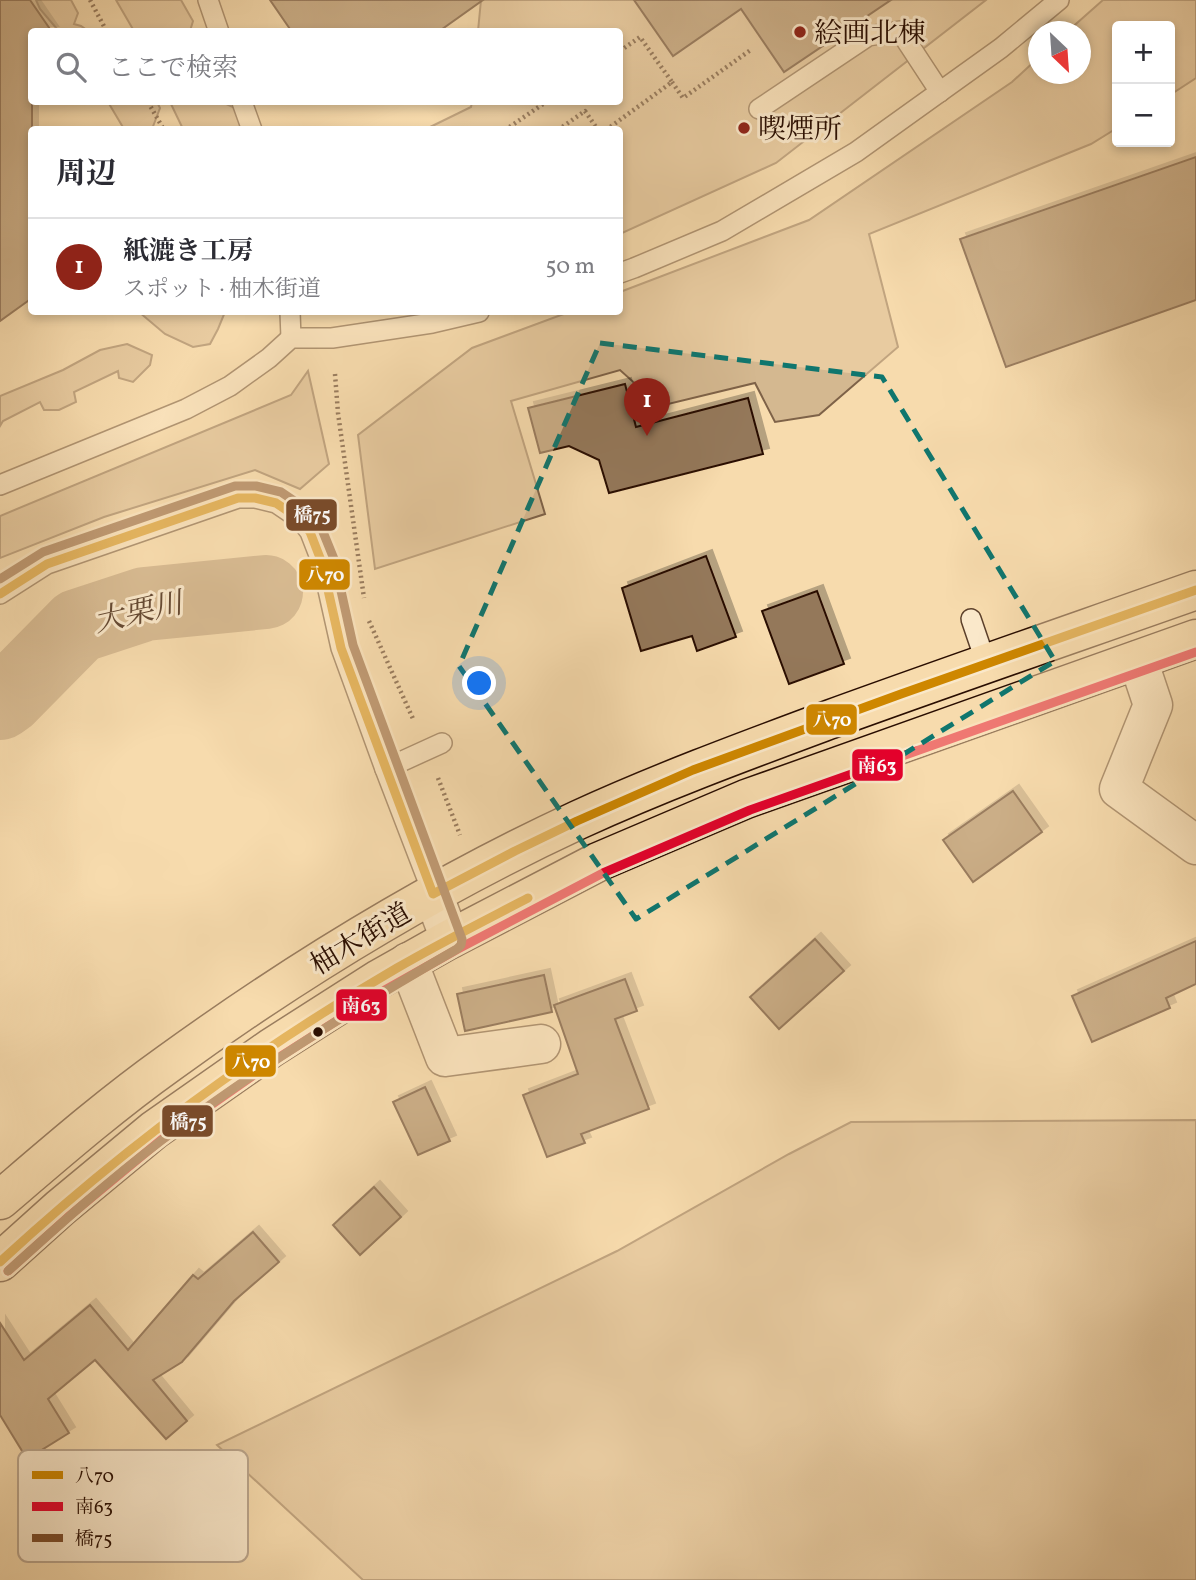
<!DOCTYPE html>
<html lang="ja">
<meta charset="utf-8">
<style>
body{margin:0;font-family:Vollkorn,"Noto Serif JP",serif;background:#f7f7f7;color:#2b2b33}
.controls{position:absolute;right:21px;top:21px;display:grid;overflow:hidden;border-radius:7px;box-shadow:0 4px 10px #0003}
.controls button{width:63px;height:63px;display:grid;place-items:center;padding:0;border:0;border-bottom:2px solid #e1e1e2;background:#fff;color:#2b2b33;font:35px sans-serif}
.compass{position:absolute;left:1028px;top:21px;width:63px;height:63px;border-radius:50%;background:#fff;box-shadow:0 4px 10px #0003;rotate:155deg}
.you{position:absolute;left:480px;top:684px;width:24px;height:24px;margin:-18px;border:5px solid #fff;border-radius:50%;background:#1a73e8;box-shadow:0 0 0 10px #1a73e833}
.badge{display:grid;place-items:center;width:46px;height:46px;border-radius:50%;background:#8f2418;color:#fff;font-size:23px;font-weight:700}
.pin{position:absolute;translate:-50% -58px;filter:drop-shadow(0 2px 4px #0008)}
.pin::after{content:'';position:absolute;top:37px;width:24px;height:21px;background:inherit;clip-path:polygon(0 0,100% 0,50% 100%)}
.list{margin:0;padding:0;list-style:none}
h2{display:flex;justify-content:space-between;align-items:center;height:91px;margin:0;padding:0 28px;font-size:30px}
h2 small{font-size:23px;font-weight:400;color:#7c7c81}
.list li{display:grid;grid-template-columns:46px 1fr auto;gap:21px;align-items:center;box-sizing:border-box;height:98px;padding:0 28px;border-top:2px solid #e1e1e2}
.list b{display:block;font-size:26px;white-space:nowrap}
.list p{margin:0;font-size:23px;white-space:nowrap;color:#7c7c81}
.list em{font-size:23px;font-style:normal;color:#7c7c81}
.icon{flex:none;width:38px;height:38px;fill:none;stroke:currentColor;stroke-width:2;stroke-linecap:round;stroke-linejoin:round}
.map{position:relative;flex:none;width:1196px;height:1580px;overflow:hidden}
.search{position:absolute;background:#fff;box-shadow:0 4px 10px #0003;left:28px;top:28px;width:595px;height:77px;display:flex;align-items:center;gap:18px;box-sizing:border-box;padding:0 24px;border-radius:7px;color:#7c7c81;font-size:26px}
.panel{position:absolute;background:#fff;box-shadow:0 4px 10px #0003;left:28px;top:126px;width:595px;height:189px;border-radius:7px}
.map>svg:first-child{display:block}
</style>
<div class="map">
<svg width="1196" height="1580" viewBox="0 0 1196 1580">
<defs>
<filter id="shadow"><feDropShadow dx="6" dy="-6" stdDeviation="0" flood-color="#0004"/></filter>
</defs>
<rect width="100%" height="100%" fill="#f7dbad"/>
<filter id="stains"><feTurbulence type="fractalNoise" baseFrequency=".00286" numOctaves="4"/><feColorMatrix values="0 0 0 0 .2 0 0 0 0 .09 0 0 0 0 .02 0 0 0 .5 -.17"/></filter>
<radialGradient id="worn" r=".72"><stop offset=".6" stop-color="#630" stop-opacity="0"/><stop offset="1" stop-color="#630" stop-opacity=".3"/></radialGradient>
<!-- green -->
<g fill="#d4b890" stroke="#7e6248" stroke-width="2">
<polygon points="36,0 71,0 78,13 74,24 81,26 88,31 69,31 68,30 57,29 40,9"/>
<polygon points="116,0 181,0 193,21 190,31 134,31"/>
<polygon points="481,0 986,0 776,163 620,234 620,130 424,130 471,107 472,102 620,102 620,32 478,31"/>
<polygon points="1103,0 1196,0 1196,78 1170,95 1170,26 1117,26 1117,128 1091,144 869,234 898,347 819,415 775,422 755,383 660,406 620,370 511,401 545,514 375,569 358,435 472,348 569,312 620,312 620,292 809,220 1012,82 1038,58 1038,74 1080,74 1080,32 1068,31"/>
<polygon points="108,102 157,102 160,108 152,129 124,129"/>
<polygon points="170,102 195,102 195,104 222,102 235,108 245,129 183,129"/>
<polygon points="139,312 225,312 218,329 210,344 193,347 165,334"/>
<polygon points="127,344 152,355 150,365 133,382 119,378 118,371 74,392 76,402 59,410 44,410 40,402 3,421 0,426 0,396 63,370 100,350"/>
<polygon points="308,371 329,464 300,489 255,470 104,517 0,558 0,516 291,395"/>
<polygon points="1196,1120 1196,1580 363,1580 217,1445 617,1251 789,1154 851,1122"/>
</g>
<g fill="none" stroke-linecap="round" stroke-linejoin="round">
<!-- river -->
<polyline stroke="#b19572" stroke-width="74" points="0,703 7,698 78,626 145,604 266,592"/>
</g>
<!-- building -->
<g fill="#94785a" stroke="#290d00" stroke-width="2" filter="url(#shadow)">
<polygon points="0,0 30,0 52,32 32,32 32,298 0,321"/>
<polygon points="270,0 483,0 438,32 292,32"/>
<polygon points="634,0 891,0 784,72 741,9 673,56"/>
<polygon points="1196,157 1196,300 1006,367 960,239"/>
<polygon points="625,384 636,427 748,398 763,454 609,493 599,460 569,446 540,453 528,408"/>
<polygon points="706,556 736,637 697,651 692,636 641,651 622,588"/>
<polygon points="817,591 844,664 789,684 762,611"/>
<polygon points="1013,791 1042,832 973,882 943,840"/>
<polygon points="815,939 844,971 779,1029 750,997"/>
<polygon points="1196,941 1196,984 1166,998 1170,1008 1092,1042 1072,996"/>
<polygon points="544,975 552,1012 465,1031 457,994"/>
<polygon points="625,979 637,1011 615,1019 649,1109 581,1134 585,1143 547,1157 523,1095 578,1074 554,1005"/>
<polygon points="425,1087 450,1141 418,1155 393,1102"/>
<polygon points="374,1187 401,1217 360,1255 333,1225"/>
<polygon points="253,1232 279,1262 234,1301 182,1362 153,1380 187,1421 166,1439 95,1360 48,1399 69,1433 27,1459 0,1415 0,1323 24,1360 90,1305 128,1350 193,1275 198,1279"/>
</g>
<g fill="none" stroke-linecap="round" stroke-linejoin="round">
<!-- service casing -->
<g stroke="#5c402b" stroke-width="22">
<g id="service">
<polyline points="208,0 219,32"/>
<polyline points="242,102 252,130"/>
<polyline points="759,109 868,36 900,31 940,92"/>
<polyline points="620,273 634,268 722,231 856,152 1001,48 1059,0"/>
<polyline points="290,312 291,338"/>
<polyline points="0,485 186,409 230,386 269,358 291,338 332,338 432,323 479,312"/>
<polyline points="0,594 47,564 238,498 255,498 276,503 301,520 310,532 322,563 341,648 385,769 433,894"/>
<polyline points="971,619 986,663"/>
<polyline points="385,769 442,743"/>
</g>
</g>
<!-- minor casing -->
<g stroke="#5c402b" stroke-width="41">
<g id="minor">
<polyline points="1138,660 1153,705 1119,789 1196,845"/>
<polyline points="433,894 450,939"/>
<polyline points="408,962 445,1057 541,1044"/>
</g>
</g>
<!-- primary casing -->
<g stroke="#290d00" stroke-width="41">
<g id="primary">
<path d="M 0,1200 C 55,1153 110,1105 169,1063 C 296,971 436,886 578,820 C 661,782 745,751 831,719 C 952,675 1074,633 1196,590"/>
<polyline points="0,1262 60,1208 154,1130 271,1048 379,979 450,939 598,862 746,799 1196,639"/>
</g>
</g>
<!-- path -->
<g stroke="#290d00" stroke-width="4.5" stroke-dasharray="2 3.5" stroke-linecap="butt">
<polyline points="90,0 107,32"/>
<polyline points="672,82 683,98 752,49"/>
<polyline points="148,102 164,130"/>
<polyline points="505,130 546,102"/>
<polyline points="558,130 585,111 598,130"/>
<polyline points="606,130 672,82 640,37 620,51"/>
<polyline points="335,374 338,413 364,598"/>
<polyline points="369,621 414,721"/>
<polyline points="438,778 460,835"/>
</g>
<!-- service -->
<use href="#service" stroke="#fae8ca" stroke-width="19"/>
<!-- minor -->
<use href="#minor" stroke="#fae8ca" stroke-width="38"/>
<!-- primary -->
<use href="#primary" stroke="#f7dbad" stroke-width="38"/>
<!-- bus-1 casing -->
<g stroke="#fae8ca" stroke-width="14">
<g id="bus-1">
<polyline points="0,594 47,564 238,498 255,498 276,503 301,520 310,532 322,563 341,648 433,894 515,851 577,821 693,770 901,694 1196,590"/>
<path d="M 0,1262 C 121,1150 254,1051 397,968 C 440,943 484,921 528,898"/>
</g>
</g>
<!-- bus-2 casing -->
<g stroke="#fae8ca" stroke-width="14">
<polyline id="bus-2" points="8,1271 68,1217 161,1140 278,1058 385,990 456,950 603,873 750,810 1196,652"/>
</g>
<!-- bus-3 casing -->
<g stroke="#fae8ca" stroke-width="14">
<path id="bus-3" d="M 0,579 L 43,552 L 235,486 L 256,486 L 281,492 L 309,511 L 321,527 L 334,559 L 353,645 L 462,939 L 461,945 L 457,949 C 355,1008 256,1069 162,1140 C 108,1181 58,1226 8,1271"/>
</g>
<!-- bus-1 -->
<use href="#bus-1" stroke="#ce8700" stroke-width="9"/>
<!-- bus-2 -->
<use href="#bus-2" stroke="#e4002b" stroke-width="9"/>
<!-- bus-3 -->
<use href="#bus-3" stroke="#7a4b2a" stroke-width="9"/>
</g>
<!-- marked area -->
<path d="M0 0H1196V1580H0ZM 600,343 L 882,377 L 1055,661 L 636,919 L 459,666 Z" fill="#f7dbad" fill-opacity=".55" fill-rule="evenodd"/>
<path fill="none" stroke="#0f766e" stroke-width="5" stroke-dasharray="14 9" stroke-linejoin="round" d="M 600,343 L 882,377 L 1055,661 L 636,919 L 459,666 Z"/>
<!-- markers -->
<g fill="#8f2418" stroke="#fae8ca" stroke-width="2.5">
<circle cx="800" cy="32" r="7"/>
<circle cx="744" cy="128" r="7"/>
</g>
<circle fill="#290d00" stroke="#fae8ca" stroke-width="2.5" cx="318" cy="1032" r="6"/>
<g text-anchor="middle" stroke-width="6" stroke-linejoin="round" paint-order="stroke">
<!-- poi labels -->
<g font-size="28" fill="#290d00" stroke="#fae8ca" text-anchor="start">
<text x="814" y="42">絵画北棟</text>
<text x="758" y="138">喫煙所</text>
</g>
<!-- street labels -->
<g font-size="28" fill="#290d00" stroke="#fae8ca">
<text transform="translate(360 938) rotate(-31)" y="10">柚木街道</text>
</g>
<!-- water labels -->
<g font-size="30" font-style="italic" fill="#664a33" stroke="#fae8ca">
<text transform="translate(138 612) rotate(-13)" y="10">大栗川</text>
</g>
</g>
<!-- legend -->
<rect x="18" y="1450" width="230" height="112" rx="10" fill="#fae8ca" stroke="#bba68d" stroke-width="2"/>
<rect x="32" y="1471" width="31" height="8" fill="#ce8700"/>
<rect x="32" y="1502" width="31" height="9" fill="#e4002b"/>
<rect x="32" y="1534" width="31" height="8" fill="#7a4b2a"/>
<g font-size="19" fill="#290d00">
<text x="75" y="1482">八70</text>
<text x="75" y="1513">南63</text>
<text x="75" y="1545">橋75</text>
</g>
<g stroke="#fae8ca" stroke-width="2.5">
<rect x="285" y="498" width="53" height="34" rx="7" fill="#7a4b2a"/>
<rect x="298" y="558" width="53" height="33" rx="7" fill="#ce8700"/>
<rect x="805" y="703" width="53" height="33" rx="7" fill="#ce8700"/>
<rect x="851" y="748" width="53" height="34" rx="7" fill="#e4002b"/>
<rect x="335" y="988" width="53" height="34" rx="7" fill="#e4002b"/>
<rect x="224" y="1044" width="53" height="34" rx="7" fill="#ce8700"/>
<rect x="161" y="1104" width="53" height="34" rx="7" fill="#7a4b2a"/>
</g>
<g font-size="19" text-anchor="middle" font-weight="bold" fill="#fff">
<text x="312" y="521">橋75</text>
<text x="325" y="581">八70</text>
<text x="832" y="726">八70</text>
<text x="877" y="772">南63</text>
<text x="361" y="1012">南63</text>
<text x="251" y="1068">八70</text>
<text x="188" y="1128">橋75</text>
</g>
<rect width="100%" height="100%" filter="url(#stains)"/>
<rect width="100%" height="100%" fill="url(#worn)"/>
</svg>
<div class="controls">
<button>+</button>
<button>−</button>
</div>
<svg class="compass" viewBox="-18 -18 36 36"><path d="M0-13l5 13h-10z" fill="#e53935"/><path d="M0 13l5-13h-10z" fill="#7c7c81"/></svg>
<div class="you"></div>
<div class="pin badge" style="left:647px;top:436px">1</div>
<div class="search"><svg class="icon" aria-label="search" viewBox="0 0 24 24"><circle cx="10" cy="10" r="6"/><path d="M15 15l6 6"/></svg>ここで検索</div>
<section class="panel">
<h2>周辺<small></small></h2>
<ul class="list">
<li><span class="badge">1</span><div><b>紙漉き工房</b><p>スポット · 柚木街道</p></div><em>50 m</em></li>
</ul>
</section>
</div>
